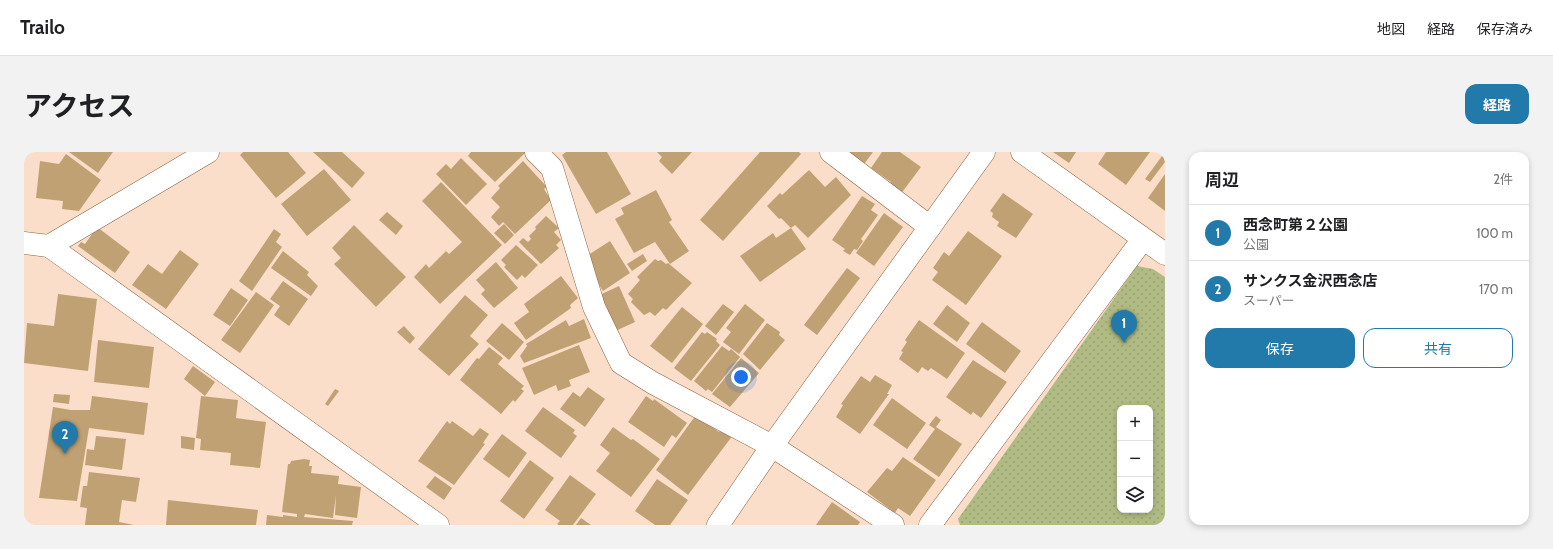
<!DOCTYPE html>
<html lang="ja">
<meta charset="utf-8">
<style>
body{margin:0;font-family:Cabin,"Noto Sans JP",sans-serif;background:#f2f2f2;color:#202124}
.controls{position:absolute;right:12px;bottom:12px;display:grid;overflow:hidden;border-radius:8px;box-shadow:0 2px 6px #0003}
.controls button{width:36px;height:36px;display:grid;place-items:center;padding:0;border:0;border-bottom:1px solid #e0e0e0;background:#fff;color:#202124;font:20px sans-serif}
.you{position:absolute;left:717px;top:225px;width:14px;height:14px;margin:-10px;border:3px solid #fff;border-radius:50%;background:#1a73e8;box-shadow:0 0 0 6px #1a73e833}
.badge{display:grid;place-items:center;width:26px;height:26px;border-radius:50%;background:#217aa9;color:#fff;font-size:13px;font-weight:700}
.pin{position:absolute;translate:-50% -33px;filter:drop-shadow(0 1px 2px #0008)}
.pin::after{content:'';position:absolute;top:21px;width:14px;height:12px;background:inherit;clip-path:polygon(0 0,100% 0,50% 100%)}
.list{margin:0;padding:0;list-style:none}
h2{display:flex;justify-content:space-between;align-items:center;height:52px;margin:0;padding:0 16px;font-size:17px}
h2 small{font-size:13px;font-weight:400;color:#757577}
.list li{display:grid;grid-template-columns:26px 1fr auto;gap:12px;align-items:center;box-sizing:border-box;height:56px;padding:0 16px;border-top:1px solid #e0e0e0}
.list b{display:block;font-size:15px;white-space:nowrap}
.list p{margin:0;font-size:13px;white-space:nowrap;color:#757577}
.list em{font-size:13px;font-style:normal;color:#757577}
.actions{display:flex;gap:8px;padding:12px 16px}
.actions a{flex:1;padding:9px 0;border:1px solid #217aa9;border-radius:12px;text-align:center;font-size:14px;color:#217aa9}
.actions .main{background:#217aa9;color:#fff}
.icon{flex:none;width:22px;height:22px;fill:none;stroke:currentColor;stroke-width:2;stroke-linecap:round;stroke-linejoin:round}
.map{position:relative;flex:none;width:1141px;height:373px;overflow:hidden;border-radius:12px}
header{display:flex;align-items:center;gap:24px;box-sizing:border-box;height:56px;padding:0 20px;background:#fff;border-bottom:1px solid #e0e0e0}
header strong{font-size:19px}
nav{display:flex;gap:22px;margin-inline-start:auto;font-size:14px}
.intro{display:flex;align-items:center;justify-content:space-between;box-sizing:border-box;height:96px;padding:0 24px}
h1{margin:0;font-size:28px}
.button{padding:10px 18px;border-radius:12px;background:#217aa9;color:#fff;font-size:14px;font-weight:700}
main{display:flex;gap:24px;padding:0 24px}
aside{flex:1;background:#fff;border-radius:12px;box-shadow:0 2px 6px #0003}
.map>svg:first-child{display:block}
</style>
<header>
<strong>Trailo</strong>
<nav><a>地図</a><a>経路</a><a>保存済み</a></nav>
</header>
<div class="intro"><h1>アクセス</h1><a class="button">経路</a></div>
<main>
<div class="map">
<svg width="1141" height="373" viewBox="0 0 1141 373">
<defs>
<pattern id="grass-dots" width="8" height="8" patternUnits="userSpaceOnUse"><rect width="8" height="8" fill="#b0bb84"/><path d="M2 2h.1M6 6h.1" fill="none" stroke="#97a070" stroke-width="1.8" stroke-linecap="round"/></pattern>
</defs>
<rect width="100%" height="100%" fill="#fbdec9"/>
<!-- grass -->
<path fill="url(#grass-dots)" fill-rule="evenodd" d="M 1113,114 L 1129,117 L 1141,125 L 1141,373 L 936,373 L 934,367 ZM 1096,256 L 1126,256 L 1126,358 L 1096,358 Z"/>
<!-- building -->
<g fill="#c0a173">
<polygon points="45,0 89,0 74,21"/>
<polygon points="219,0 264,0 282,21 252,46 216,3"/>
<polygon points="289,0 318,0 341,21 328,36"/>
<polygon points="447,0 502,0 471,30 444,4"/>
<polygon points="542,0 583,0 607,42 572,62 538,3"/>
<polygon points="633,0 668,0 648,22 635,9 638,5"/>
<polygon points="736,0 775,0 777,2 699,89 676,68"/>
<polygon points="823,0 849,0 838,15"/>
<polygon points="858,0 876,0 897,15 876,43 864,34 867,30 847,16"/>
<polygon points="1029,0 1052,0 1045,11"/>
<polygon points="1082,0 1126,0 1102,33 1074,12"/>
<polygon points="1141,0 1141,10 1126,30 1121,27"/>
<polygon points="42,2 77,28 55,59 38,57 39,49 12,46 16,9 35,12"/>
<polygon points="437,6 463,32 442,53 412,22 422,12 427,17"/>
<polygon points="499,9 523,35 520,37 527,48 491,82 479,70 475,74 467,65 476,55 467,46 476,36 474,34"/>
<polygon points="300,17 327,48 283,84 257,52"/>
<polygon points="785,18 801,35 812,25 827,43 784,86 771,73 767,76 757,66 755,67 743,54 756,41 758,43"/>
<polygon points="1141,22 1141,59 1124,46"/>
<polygon points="417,30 478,93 416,152 390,125 402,112 405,116 422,99 425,102 438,90 398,49"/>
<polygon points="632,38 648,68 645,70 665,99 646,112 631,90 610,101 591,67 600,62 597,56"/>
<polygon points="979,41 1009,62 992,86 973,74 975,70 968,65 969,61 966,59"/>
<polygon points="838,44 851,52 847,58 854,63 837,87 839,89 833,98 830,97 826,103 819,99 821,97 808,88"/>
<polygon points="363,60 379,74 372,83 355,68"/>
<polygon points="860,61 879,75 850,114 832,101"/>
<polygon points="522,64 535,76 530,80 537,88 532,93 535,96 517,112 495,90 499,86 504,90 507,87 505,84 512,77 511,75"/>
<polygon points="480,72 490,83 481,92 470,81"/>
<polygon points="330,73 382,125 352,155 310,112 317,106 308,96"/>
<polygon points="73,75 106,100 91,121 54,94 57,90 61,92"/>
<polygon points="767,76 782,97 736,130 716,104 749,81 752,86"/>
<polygon points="250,77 257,82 252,90 258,95 228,139 215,129"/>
<polygon points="944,79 978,104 942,153 908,128 914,120 909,116 920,100 925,104"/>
<polygon points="586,89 606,121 579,139 558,107"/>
<polygon points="492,93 514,113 501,126 498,123 493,128 480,115 482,113 477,108"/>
<polygon points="156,98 175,112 142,157 108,133 124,112 138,122"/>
<polygon points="259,99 285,120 283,123 294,134 287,144 247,116"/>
<polygon points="619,102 623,109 608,119 603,112"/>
<polygon points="631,107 634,109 637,108 642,112 644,111 668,131 642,158 639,156 631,164 626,160 620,163 607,150 609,147 604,142 616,128 613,125"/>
<polygon points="472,110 494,136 470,156 457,142 461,138 452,128"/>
<polygon points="823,116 836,126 793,183 780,173"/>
<polygon points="537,124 554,146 546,153 547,156 502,188 490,171 505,160 500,152"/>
<polygon points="259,129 284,147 265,174 250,163 256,154 246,147"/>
<polygon points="595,134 611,170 585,182 569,146"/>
<polygon points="207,136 224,148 206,174 189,163"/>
<polygon points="232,140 250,153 216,201 197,188"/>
<polygon points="34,142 73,147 64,219 0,211 3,171 30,174"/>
<polygon points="441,143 464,163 446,184 455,192 425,224 394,197"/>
<polygon points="699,152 710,160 692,183 681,174"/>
<polygon points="721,152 741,168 715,202 699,190 707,180 702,176"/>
<polygon points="923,153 946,171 933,190 909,172"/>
<polygon points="658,155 679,172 648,211 626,194"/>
<polygon points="560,167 567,186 500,211 496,204 503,194 502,192 542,168 545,174"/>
<polygon points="895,168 941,201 923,227 907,216 904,219 898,215 894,221 875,207 879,200 877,199 883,190 881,188"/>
<polygon points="958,170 997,199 981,221 942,192"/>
<polygon points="478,171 500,190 485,208 462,189"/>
<polygon points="743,171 756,180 755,183 761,188 736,218 719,202"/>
<polygon points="380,174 391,186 386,192 373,180"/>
<polygon points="678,180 681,182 683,180 693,187 692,189 696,193 667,229 650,216"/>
<polygon points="74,188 130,195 125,236 70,230"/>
<polygon points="555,193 566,220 545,228 547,234 534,239 532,233 510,243 498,216"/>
<polygon points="698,194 705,199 707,197 716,205 688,240 684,237 682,239 670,229"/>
<polygon points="465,195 479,206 474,212 500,234 497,237 500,239 491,250 489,248 477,262 436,228 453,206 455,207"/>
<polygon points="717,206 735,221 706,255 688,242"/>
<polygon points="949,208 983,230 957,266 949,260 947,263 922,245"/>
<polygon points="169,214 191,230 181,244 160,227"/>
<polygon points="851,223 868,233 863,242 865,242 836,282 812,265 819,253 817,252 837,224 846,230"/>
<polygon points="564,235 581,247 561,275 536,257 549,240 556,245"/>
<polygon points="311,237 315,239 304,254 301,252"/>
<polygon points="30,242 46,243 45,252 29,250"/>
<polygon points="68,244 124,251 120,283 65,276 53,349 15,346 29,255 47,258 66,258"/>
<polygon points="177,244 214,248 212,266 242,270 236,316 206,313 207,301 176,298 177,287 172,286"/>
<polygon points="622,244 629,249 630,247 663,271 652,286 648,283 640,295 604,270"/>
<polygon points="868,246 902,271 883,297 849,273"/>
<polygon points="519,255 551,278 549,281 553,284 537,306 501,279"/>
<polygon points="672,263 695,280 698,275 709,283 664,343 632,318"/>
<polygon points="912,264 917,268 912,275 938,292 915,325 889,307 911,277 905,273"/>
<polygon points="423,269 426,272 428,269 449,284 456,276 465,282 459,291 461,292 430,333 394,309"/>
<polygon points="589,275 607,288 609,287 636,307 607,345 572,319 586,301 576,293"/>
<polygon points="478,282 503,301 485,326 459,307"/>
<polygon points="72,284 102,287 98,318 61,313 63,297 70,298"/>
<polygon points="157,284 171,286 170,298 157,296"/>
<polygon points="879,305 912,328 886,364 874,356 871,361 843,340 863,316 868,319"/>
<polygon points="280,307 286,308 285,314 288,314 287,321 315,324 314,332 337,335 333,366 311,363 312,343 309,366 281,362 280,365 329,369 328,373 242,373 243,363 259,365 259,363 273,365 273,362 258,360 264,312 266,312 267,309"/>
<polygon points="506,308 530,326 500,367 476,349"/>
<polygon points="65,320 116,326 112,350 98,348 95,370 110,373 61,373 63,356 56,355 59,334 63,334"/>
<polygon points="546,323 572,342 549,373 535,373 533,372 536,369 521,358"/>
<polygon points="411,324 428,336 420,348 402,335"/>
<polygon points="633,327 664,348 646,373 631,373 611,359"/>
<polygon points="144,348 234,358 232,373 142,373"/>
<polygon points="808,350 836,370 834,373 792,373"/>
<polygon points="557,366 567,373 552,373"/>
</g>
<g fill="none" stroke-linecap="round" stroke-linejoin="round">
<!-- street casing -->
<g stroke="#8c6242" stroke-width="23">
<g id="street">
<polyline points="512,0 528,16 570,155 597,211 629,231 748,294 869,373"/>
<polyline points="807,0 906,75"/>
<polyline points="998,0 1141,102"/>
<polyline points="0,91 25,94 184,0"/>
<polyline points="25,94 414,373"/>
<polyline points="694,373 748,294 960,0"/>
<polyline points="906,373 1119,87"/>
</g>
</g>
<!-- street -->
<use href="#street" stroke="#fff" stroke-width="22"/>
</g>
</svg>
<div class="controls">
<button>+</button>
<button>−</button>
<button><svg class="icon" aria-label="layers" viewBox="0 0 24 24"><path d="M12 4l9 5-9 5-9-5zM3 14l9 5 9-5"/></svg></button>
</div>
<div class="you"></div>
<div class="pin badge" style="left:1100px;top:191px">1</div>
<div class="pin badge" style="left:41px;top:302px">2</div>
</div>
<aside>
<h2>周辺<small>2件</small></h2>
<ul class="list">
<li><span class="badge">1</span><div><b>西念町第２公園</b><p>公園</p></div><em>100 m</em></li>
<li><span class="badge">2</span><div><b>サンクス金沢西念店</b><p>スーパー</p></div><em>170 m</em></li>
</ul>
<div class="actions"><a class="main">保存</a><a>共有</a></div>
</aside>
</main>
